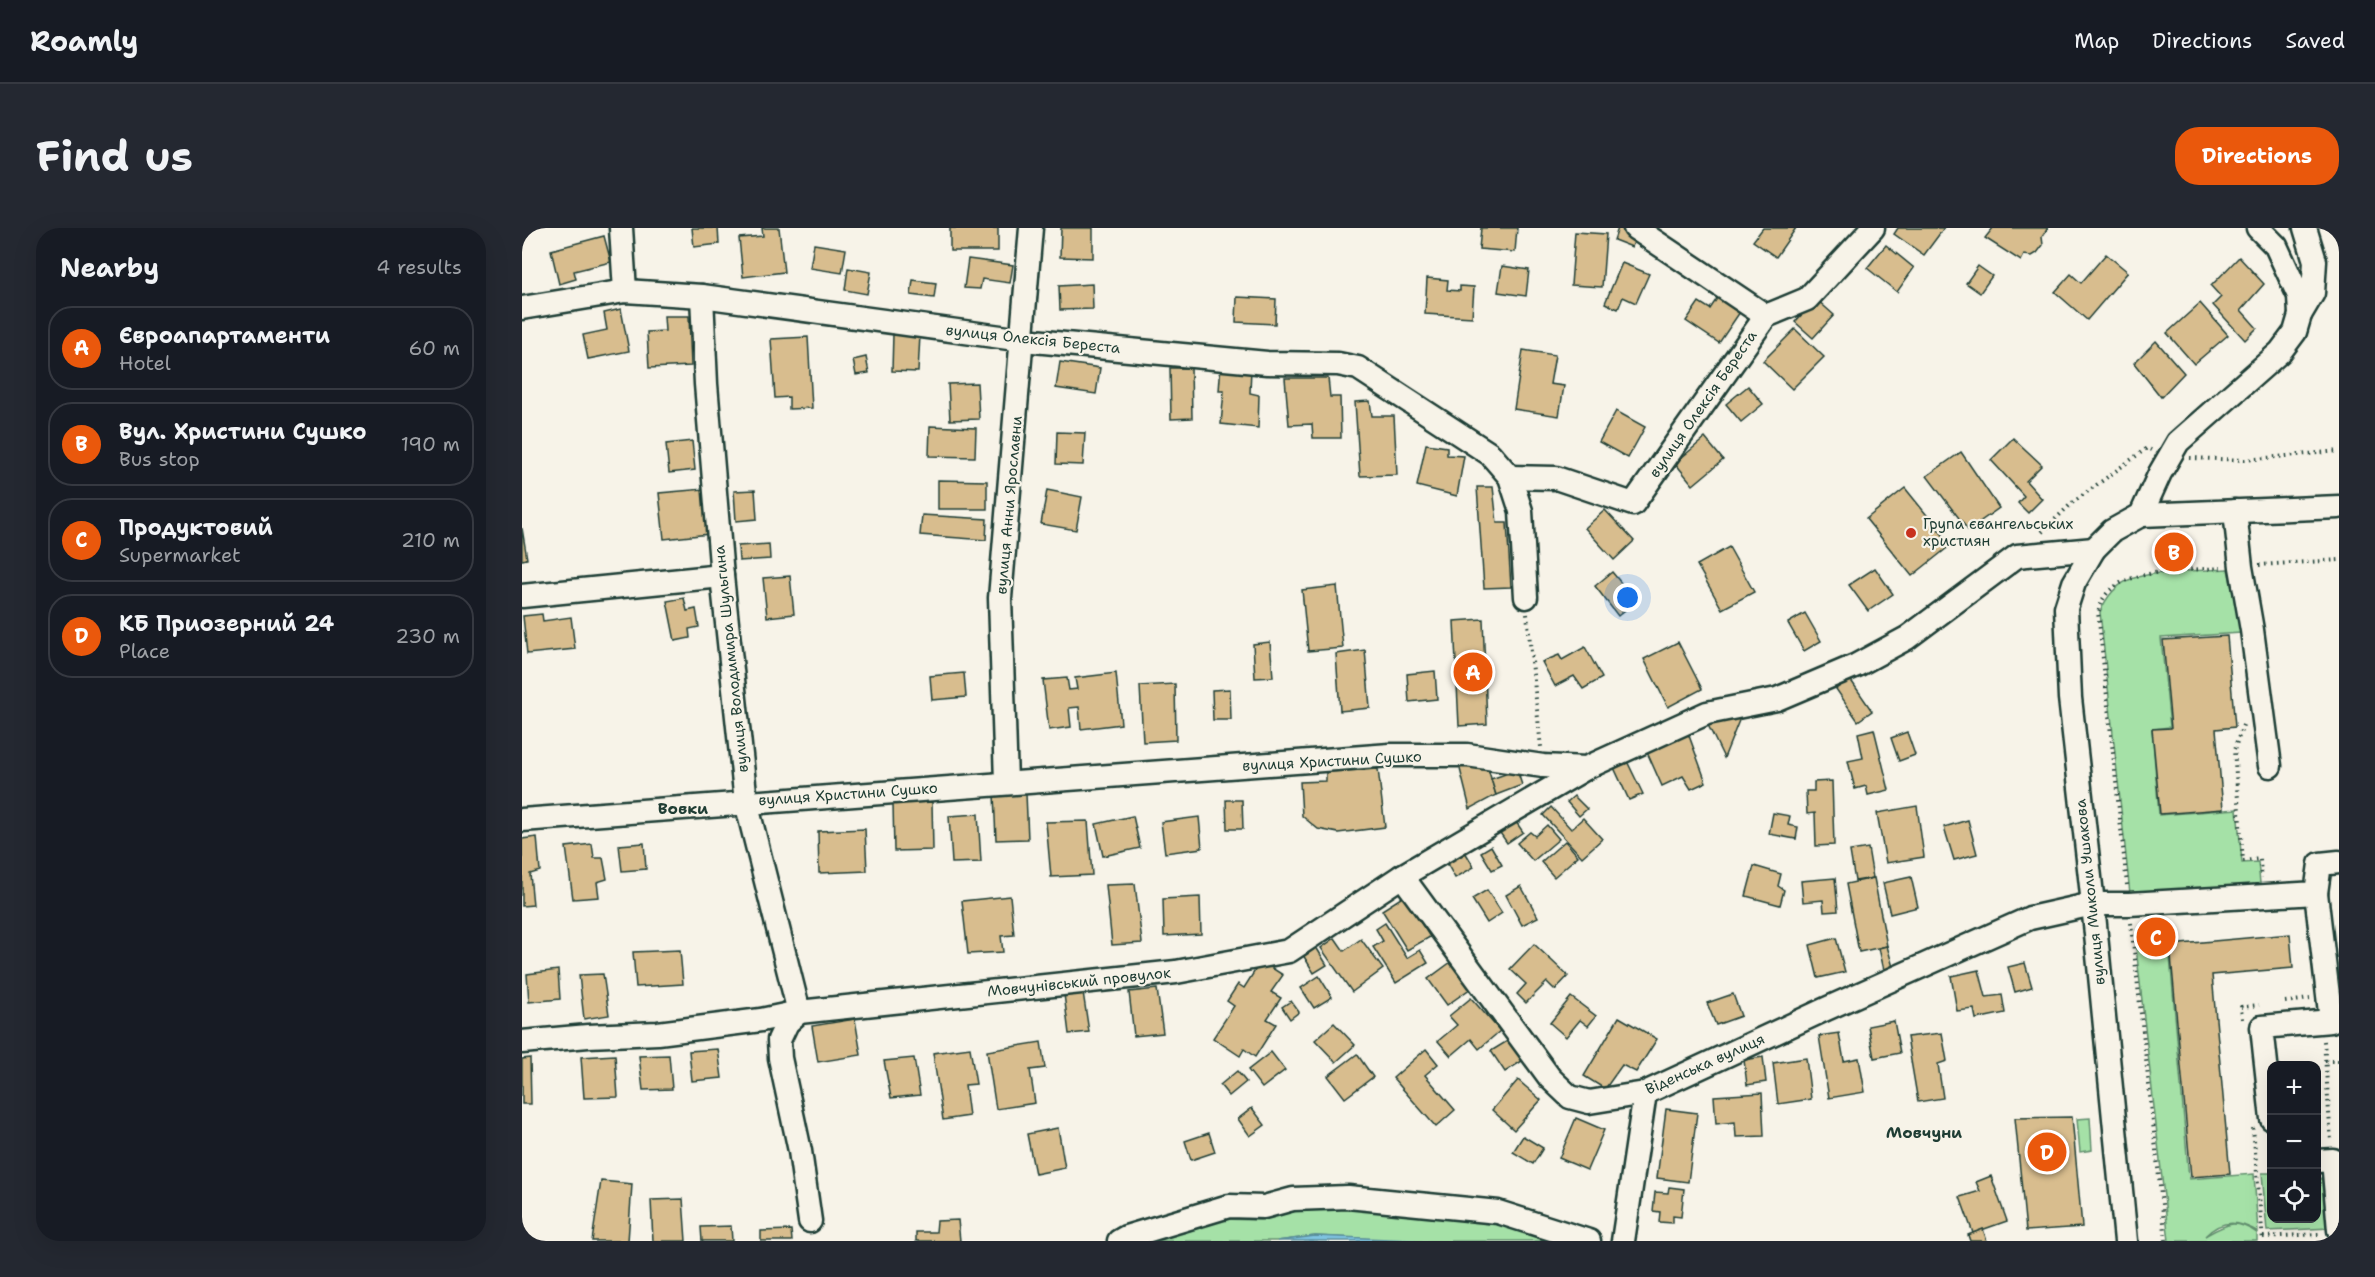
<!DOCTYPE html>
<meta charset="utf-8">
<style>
body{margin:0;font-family:"Shantell Sans",sans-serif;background:#242831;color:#f1f3f6}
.controls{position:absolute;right:18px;bottom:18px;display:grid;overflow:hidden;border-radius:12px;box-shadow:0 6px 24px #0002}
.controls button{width:54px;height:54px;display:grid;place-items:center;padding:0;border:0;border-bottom:2px solid #363941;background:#171b24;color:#f1f3f6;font:30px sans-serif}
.you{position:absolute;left:1106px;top:370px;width:21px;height:21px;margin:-15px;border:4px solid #fff;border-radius:50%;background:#1a73e8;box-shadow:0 0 0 9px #1a73e833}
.badge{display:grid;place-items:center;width:39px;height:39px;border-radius:50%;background:#ea580c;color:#fff;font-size:20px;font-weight:700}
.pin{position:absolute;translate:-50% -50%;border:3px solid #fff;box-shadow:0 2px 6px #0006}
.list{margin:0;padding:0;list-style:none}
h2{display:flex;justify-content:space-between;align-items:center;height:78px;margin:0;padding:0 24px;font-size:26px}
h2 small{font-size:20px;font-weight:400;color:#9ea1a6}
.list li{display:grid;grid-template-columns:39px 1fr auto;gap:18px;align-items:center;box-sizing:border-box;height:84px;margin:0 12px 12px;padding:0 12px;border:2px solid #363941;border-radius:24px}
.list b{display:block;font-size:22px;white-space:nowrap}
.list p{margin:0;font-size:20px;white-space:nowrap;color:#9ea1a6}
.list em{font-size:20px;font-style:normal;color:#9ea1a6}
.icon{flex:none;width:33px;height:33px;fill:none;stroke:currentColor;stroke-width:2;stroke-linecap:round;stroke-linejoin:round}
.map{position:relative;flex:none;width:1817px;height:1013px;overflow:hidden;border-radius:24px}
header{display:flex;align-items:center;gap:36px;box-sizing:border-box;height:84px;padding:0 30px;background:#171b24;border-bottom:2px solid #363941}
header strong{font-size:28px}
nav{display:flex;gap:33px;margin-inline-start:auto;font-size:21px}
.intro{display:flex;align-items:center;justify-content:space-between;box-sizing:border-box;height:144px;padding:0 36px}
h1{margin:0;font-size:42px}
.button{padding:15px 27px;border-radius:24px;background:#ea580c;color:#fff;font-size:21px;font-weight:700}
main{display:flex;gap:36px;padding:0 36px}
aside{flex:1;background:#171b24;border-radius:24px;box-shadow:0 6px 24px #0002}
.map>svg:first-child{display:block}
</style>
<header>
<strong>Roamly</strong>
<nav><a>Map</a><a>Directions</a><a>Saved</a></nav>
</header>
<div class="intro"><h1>Find us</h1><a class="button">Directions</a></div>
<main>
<aside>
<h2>Nearby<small>4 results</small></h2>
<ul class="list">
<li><span class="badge">A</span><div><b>Євроапартаменти</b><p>Hotel</p></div><em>60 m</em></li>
<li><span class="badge">B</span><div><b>Вул. Христини Сушко</b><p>Bus stop</p></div><em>190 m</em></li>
<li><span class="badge">C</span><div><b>Продуктовий</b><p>Supermarket</p></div><em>210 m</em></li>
<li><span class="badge">D</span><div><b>КБ Приозерний 24</b><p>Place</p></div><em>230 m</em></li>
</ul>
</aside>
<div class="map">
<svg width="1817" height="1013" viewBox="0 0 1817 1013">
<rect width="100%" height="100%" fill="#f7f3e8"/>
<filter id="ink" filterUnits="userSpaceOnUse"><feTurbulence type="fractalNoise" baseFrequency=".0167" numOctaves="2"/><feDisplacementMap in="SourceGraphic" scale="12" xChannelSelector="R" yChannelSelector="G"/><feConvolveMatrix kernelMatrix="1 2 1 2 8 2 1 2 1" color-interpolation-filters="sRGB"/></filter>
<g filter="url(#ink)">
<!-- green -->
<g fill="#a5e1a7" stroke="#628f6e" stroke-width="1.5">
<path d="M 1706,341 L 1719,405 L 1639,410 L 1648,499 L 1630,501 L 1637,587 L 1715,581 L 1720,635 L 1736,634 L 1739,666 L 1609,675 L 1578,384 C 1584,370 1593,357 1609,351 C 1633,342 1679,343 1706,341 Z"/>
<path d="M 1647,717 L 1667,951 L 1732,946 L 1736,1004 C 1717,992 1699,991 1683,1008 C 1704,996 1712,990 1735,1005 L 1735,1013 L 1647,1013 L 1614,719 Z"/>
<polygon points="1568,890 1570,922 1558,924 1555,891"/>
<path d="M 1740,945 L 1749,945 L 1750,990 L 1794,990 L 1795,947 C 1808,957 1806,984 1808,1000 L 1745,1003 Z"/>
<polygon points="831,980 971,992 1037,1013 893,1013 793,1008 755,1013 630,1013 699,991 738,992 779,982"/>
</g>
<!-- water -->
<polygon fill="#7fc3e0" stroke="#598d9b" stroke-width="1.5" points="793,1008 891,1012 893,1013 755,1013"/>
<!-- building -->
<g fill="#d8bd8e" stroke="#1f3d34" stroke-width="1.5">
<polygon points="170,0 196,0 197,16 172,19"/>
<polygon points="240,0 257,0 262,44 221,49 217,10 241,8"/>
<rect x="428" y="0" width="48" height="23"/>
<polygon points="539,0 571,0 571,30 538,29"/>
<polygon points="959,0 995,0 993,24 957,21"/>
<polygon points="1096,0 1116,3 1110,19 1092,12"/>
<polygon points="1241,0 1274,0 1254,29 1231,13"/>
<polygon points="1376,0 1422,0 1402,27 1372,6"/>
<polygon points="1471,0 1526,0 1520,9 1521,17 1515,25 1510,28 1502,27 1499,33 1463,10"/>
<polygon points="1053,4 1084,6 1080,59 1049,57"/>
<polygon points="82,8 89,34 52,43 54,51 37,56 29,22"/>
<polygon points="292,16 324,21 320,45 288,40"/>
<polygon points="1364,17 1392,40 1375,64 1345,40"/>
<polygon points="1584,26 1606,44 1565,92 1533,64 1549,46 1559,55"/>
<polygon points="1717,29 1742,56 1719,82 1735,100 1723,112 1691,77 1699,69 1689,58"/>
<polygon points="446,31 491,37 488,55 460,51 458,61 442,60"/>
<polygon points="1100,35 1127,46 1114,75 1101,69 1096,81 1083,75"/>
<polygon points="980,38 1007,42 1004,68 976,64"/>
<polygon points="1456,38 1470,48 1458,65 1444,55"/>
<polygon points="326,40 349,44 345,66 323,62"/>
<polygon points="905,50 926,52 925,62 938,63 938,58 952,59 950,89 903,86"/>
<polygon points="391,52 414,55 412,70 389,67"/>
<polygon points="570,56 571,81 538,82 537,58"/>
<polygon points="715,69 754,71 753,96 714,94"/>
<polygon points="1196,69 1218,84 1197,115 1164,93 1177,74 1188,81"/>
<polygon points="1294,71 1312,87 1291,110 1273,94"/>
<polygon points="1678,75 1706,107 1672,136 1645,105"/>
<polygon points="99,81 107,123 66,131 61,107 85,102 82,85"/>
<polygon points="142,88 167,88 169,138 127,140 125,104 143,103"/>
<polygon points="1273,101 1302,129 1270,161 1241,133"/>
<polygon points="371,106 398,107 396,144 370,143"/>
<polygon points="286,109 290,180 267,181 267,169 253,170 249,111"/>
<polygon points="1634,113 1662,145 1639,169 1612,135"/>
<polygon points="1001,122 1033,127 1028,156 1042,158 1037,188 992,181"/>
<polygon points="344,129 347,145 334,147 331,132"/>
<polygon points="538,134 578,140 574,166 534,160"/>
<polygon points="699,136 729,140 728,165 737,167 736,200 699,196 702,163 697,163"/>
<polygon points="648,140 669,140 670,190 649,191"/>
<polygon points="763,150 806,150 808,169 818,169 819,210 791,210 790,196 767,197"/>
<polygon points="455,155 457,191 428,192 426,156"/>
<polygon points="1226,158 1241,176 1219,194 1204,176"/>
<polygon points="848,173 850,188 872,188 875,247 838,248 833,174"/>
<polygon points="1094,183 1123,199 1106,230 1077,214"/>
<polygon points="408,198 454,200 453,229 407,228"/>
<polygon points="535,204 563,205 561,237 534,236"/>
<polygon points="1183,210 1201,232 1171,257 1153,235"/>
<polygon points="1491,210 1520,237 1504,253 1520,271 1506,285 1496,275 1502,268 1469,232"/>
<polygon points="170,213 173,242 147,245 144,216"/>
<polygon points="904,216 925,219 925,227 942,228 935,268 895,258"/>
<polygon points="1439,224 1477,280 1446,302 1405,248"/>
<polygon points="416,252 465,253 465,281 416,281"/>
<polygon points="955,259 971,259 975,295 985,295 989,359 962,360"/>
<polygon points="1383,260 1429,317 1390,348 1344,291"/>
<polygon points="182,261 187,306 142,311 137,265"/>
<polygon points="233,262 235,291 214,293 212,263"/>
<polygon points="525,262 560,269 554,302 519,296"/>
<polygon points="1083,282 1112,313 1092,332 1063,300"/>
<polygon points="400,287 465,291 464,312 398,307"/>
<polygon points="0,300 5,331 0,332"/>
<polygon points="247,316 248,331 217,333 216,318"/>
<polygon points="1207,319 1232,364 1200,381 1175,337"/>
<polygon points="1353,340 1371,366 1346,383 1327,357"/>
<polygon points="1090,344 1114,373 1096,388 1073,358"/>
<polygon points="268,348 272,386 245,389 241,350"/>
<polygon points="815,358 821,420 786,423 780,362"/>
<polygon points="162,370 165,383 174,381 177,399 167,401 168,410 153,413 145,373"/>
<polygon points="1283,385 1299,413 1282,423 1266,395"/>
<polygon points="20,386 21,393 49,389 53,421 5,426 1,388"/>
<polygon points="961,391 965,496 937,498 932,393"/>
<polygon points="1705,408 1713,499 1694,501 1701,581 1638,586 1630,501 1649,500 1641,412"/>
<polygon points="748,414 751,449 733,450 731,416"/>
<polygon points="1156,414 1180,461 1146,479 1122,431"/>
<polygon points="1063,419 1080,450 1061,461 1052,448 1033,458 1020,434 1037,427 1040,432"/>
<polygon points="843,422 848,480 818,483 814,426"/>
<polygon points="913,443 915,471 887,474 885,446"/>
<polygon points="442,445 444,469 410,472 408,448"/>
<polygon points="594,445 599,496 559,501 557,479 547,480 549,499 527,502 521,452 545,450 547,462 555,461 553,450"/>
<polygon points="1328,451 1350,483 1336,493 1314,461"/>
<polygon points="653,456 654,512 621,514 618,458"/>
<polygon points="708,461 709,492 691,492 690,462"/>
<polygon points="1220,485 1202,530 1186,497"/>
<polygon points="1352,501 1367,562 1346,567 1344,558 1333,561 1326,533 1341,530 1336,505"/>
<polygon points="1385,504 1393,527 1377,533 1369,510"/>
<polygon points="1166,505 1184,554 1169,561 1161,548 1140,558 1124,522"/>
<polygon points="1102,527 1121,566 1107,572 1089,533"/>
<polygon points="937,537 965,537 974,567 948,581"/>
<polygon points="856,541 863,599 816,605 796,601 780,588 778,554 804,553 804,544"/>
<polygon points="995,542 1000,557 974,567 969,551"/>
<polygon points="1310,553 1312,617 1294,618 1293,585 1285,586 1284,563 1292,563 1292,554"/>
<polygon points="472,566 504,566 506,611 474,612"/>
<polygon points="1052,568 1065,581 1057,588 1045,574"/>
<polygon points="704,572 720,572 721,601 705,601"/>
<polygon points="410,574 411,622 372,623 371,575"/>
<polygon points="1395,578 1402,629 1364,635 1355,585"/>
<polygon points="1029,579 1049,601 1061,590 1080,611 1060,629 1021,587"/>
<polygon points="1251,585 1268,588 1266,597 1276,599 1274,611 1247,606"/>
<polygon points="456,586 459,634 430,635 427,588"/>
<polygon points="611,588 618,620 581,628 574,596"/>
<polygon points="990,588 1001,604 985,615 974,599"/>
<polygon points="677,589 680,620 643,625 639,594"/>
<polygon points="1446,592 1455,626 1432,632 1422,599"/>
<polygon points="566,593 570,647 529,649 524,594"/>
<polygon points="1025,597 1037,611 1011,633 995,615 1008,604 1013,608"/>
<polygon points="343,601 345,643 297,645 296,603"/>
<polygon points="15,609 18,643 8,646 11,677 0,678 0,611"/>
<polygon points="1043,613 1056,628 1032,649 1019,634"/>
<polygon points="122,615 124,641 100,643 97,617"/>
<polygon points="70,616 72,630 81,630 85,651 75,654 77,669 51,671 44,619"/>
<polygon points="969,618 980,637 970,642 959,624"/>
<polygon points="1346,620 1351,650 1333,653 1328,623"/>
<polygon points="942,622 952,639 933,650 923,632"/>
<polygon points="1232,638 1259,646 1256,658 1262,662 1258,677 1224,668"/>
<polygon points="1389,649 1396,679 1368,686 1361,655"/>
<polygon points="1313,650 1316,683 1302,684 1301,672 1281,674 1279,653"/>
<polygon points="1352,650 1365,718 1337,724 1324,656"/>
<polygon points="613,656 620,715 590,717 584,657"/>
<polygon points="999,658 1016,689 1000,697 984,667"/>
<polygon points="965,662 980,685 965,695 950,671"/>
<polygon points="488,668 492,707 479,708 481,724 446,726 440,673"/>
<polygon points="882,668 908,709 885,722 860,682"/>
<polygon points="678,669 679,706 642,708 641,671"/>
<polygon points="863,695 885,730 898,722 906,735 874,755 851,719 861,713 854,701"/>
<polygon points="1644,700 1646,716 1625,718 1623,702"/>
<polygon points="1768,706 1771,740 1690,747 1708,946 1669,949 1648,717"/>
<polygon points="813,710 822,723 839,711 861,741 830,764 799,720"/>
<polygon points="1314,710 1323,744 1296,750 1288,717"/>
<polygon points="1012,716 1046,748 1033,762 1025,754 1004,775 995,766 1004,756 988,741"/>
<polygon points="1365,718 1371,739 1362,742 1357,720"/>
<polygon points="794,719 805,737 792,745 781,727"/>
<polygon points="158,722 161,756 114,759 111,724"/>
<polygon points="739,733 761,747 749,764 759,770 745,791 754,796 733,829 722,821 718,828 691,810 712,778 705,773 716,756 722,760"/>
<polygon points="929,734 949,760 925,777 906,751"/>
<polygon points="1503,735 1510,759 1493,764 1486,739"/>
<polygon points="36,742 38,771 7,774 5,746"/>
<polygon points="1457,742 1464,769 1480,767 1483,785 1454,791 1452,781 1435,783 1429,748"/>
<polygon points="81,746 87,787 62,791 57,747"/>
<polygon points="797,748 810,769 792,780 779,760"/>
<polygon points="635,761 641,805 612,808 607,764"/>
<polygon points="561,764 567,804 547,806 542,766"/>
<polygon points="1211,766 1219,788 1194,797 1185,775"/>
<polygon points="1049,769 1074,788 1066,798 1058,792 1044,809 1028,795"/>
<polygon points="949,770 978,803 957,821 949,811 929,828 916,813 935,797 927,788"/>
<polygon points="769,773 777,784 768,791 760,779"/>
<polygon points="1097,789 1135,811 1114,844 1100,837 1083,861 1062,848"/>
<polygon points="333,791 339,827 296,834 290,798"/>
<polygon points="1372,793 1378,825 1352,830 1346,798"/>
<polygon points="812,795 833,817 814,834 793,812"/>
<polygon points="1317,805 1322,833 1337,830 1343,864 1307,870 1297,808"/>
<polygon points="1420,805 1425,833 1416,836 1421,870 1396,874 1385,809"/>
<polygon points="987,812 1000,833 983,844 969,823"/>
<polygon points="519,814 523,840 508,842 513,875 474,881 465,823"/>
<polygon points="448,820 454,856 443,857 447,888 421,892 411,825"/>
<polygon points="196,821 200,850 170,853 167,823"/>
<polygon points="904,821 916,836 903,847 933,882 914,899 871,850"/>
<polygon points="749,824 763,842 740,860 726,842"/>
<polygon points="835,826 851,849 823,870 806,848"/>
<polygon points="93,827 96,869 62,870 59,829"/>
<polygon points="147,827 150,861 121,862 117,828"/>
<polygon points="1241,829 1244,854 1225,857 1222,832"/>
<polygon points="8,830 9,876 0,876 0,831"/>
<polygon points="392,830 398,867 369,870 362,833"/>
<polygon points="1284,830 1289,871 1256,876 1251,835"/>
<polygon points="715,843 724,854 707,868 698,857"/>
<polygon points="996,852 1019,872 992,902 970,882"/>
<polygon points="1240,865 1242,908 1214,909 1213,894 1194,896 1192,868"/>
<polygon points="730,880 743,897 728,908 716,891"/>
<polygon points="1144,881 1175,885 1166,954 1135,950"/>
<polygon points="1550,889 1560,999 1504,1003 1493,890"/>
<polygon points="1054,890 1082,902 1065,942 1037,930"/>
<polygon points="536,900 543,940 513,946 505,906"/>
<polygon points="687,905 693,924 669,932 663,913"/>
<polygon points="1001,908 1021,920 1011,936 991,924"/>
<polygon points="1469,948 1485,993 1451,1005 1438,969 1458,963 1454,954"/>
<polygon points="79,953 110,956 106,1013 70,1013"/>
<polygon points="1147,959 1162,961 1159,989 1151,988 1151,995 1137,994 1138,984 1131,983 1133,964 1146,965"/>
<polygon points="161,971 164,1013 131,1013 129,972"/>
<polygon points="436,992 438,1013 394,1013 394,1004 414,1004 415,993"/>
<polygon points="209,998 210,1013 180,1013 179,999"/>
<polygon points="1461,1001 1465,1013 1448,1013 1446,1007"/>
<polygon points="269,1002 270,1013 239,1013 239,1003"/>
</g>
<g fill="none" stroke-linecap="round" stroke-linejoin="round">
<!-- minor casing -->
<g stroke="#1f3d34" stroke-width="27">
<g id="minor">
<polyline points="99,0 103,63"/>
<polyline points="1113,0 1244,88"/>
<polyline points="180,68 184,156 200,348 224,574 277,784 265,795 257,812 258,830 278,923 288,993"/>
<polyline points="0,80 103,63 180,68 501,112 745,135 816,136 836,140 968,226 988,249 999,283 1004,369"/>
<polyline points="1778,87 1791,65 1793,33 1783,0"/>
<polyline points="988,249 1034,250 1111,276 1244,88 1285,71 1351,0"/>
<polyline points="1713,283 1719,339 1730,402 1748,538"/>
<polyline points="1619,287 1817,279"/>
<polyline points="0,368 200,348"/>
<polyline points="484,554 478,370 509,0"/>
<polyline points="0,592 868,527 945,527 1021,538 1064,540 1185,485 1255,471 1335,437 1385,410 1495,328 1572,321"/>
<polyline points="880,648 1028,850 1048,869 1067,874 1123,865 1304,781 1508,690 1571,676 1607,676 1794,665 1798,636 1817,634"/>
<polyline points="0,814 66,808 136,805 239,792 277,784 654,744 767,723 880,648 1064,540"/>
<polyline points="1750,891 1740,799 1809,793 1794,665"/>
<polyline points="1794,933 1811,932 1817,1002"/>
<polyline points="597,1013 604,1009 707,978 742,979 771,971 826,969 976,984 1067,1013"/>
<polyline points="1101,1013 1123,865"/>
<polyline points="1604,1013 1571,676 1548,470 1544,380 1552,355 1572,321 1590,303 1619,287 1638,245 1656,214 1758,124 1773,104 1778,87 1777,68 1754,18 1736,0"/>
</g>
</g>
<!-- path -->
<g stroke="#1f3d34" stroke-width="4" stroke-dasharray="1.5 4.5" stroke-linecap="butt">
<polyline points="1668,230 1723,232 1817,223"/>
<polyline points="1520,304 1550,275 1625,220 1629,222"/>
<polyline points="1737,337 1817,332"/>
<polyline points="1005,386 1019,519"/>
<polyline points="1721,497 1712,522 1721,633 1738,631 1739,650"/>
<path d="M 1605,657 L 1576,384 C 1578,380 1579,374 1581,371 C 1599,339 1668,343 1699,340"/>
<polyline points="1609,695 1644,1013"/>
<polyline points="1763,774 1788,771"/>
<polyline points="1720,791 1719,779 1737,777"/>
<polyline points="1802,813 1809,913"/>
<polyline points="1803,833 1817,833"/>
<polyline points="1731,900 1741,1013"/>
<polyline points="1741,1009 1797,1006"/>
</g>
<!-- minor -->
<use href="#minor" stroke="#f7f3e8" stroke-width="22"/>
</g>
</g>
<!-- markers -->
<circle fill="#c8321e" stroke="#f7f3e8" stroke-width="2" cx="1389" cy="305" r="6"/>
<g text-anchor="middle" stroke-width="4.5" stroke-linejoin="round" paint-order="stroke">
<!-- street labels -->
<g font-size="15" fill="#1f3d34" stroke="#f7f3e8">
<text transform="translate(511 111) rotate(6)" y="5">вулиця Олексія Береста</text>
<text transform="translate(1181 176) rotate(-55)" y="5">вулиця Олексія Береста</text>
<text transform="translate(487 277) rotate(-85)" y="5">вулиця Анни Ярославни</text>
<text transform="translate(209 431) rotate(-96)" y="5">вулиця Володимира Шульгина</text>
<text transform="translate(810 533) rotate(-3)" y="5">вулиця Христини Сушко</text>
<text transform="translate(326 566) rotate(-4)" y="5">вулиця Христини Сушко</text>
<text transform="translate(1568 664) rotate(-96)" y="5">вулиця Миколи Ушакова</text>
<text transform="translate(557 754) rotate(-6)" y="5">Мовчунівський провулок</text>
<text transform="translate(1183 836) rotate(-24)" y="5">Віденська вулиця</text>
</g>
<!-- poi labels -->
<g font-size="15" fill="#1f3d34" stroke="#f7f3e8" text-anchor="start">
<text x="1401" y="301">Група євангельських<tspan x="1401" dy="17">християн</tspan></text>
</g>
<!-- neighbourhood labels -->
<g font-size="16" font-weight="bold" fill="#1f3d34" stroke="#f7f3e8">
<text x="161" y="586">Вовки</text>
<text x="1402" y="910">Мовчуни</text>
</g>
</g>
</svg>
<div class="controls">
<button>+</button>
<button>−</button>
<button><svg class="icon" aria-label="locate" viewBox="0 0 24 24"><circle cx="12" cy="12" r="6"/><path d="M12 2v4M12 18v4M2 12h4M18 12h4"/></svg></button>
</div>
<div class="you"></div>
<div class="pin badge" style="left:951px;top:444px">A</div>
<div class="pin badge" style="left:1652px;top:324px">B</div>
<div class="pin badge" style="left:1634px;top:709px">C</div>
<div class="pin badge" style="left:1525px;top:924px">D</div>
</div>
</main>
